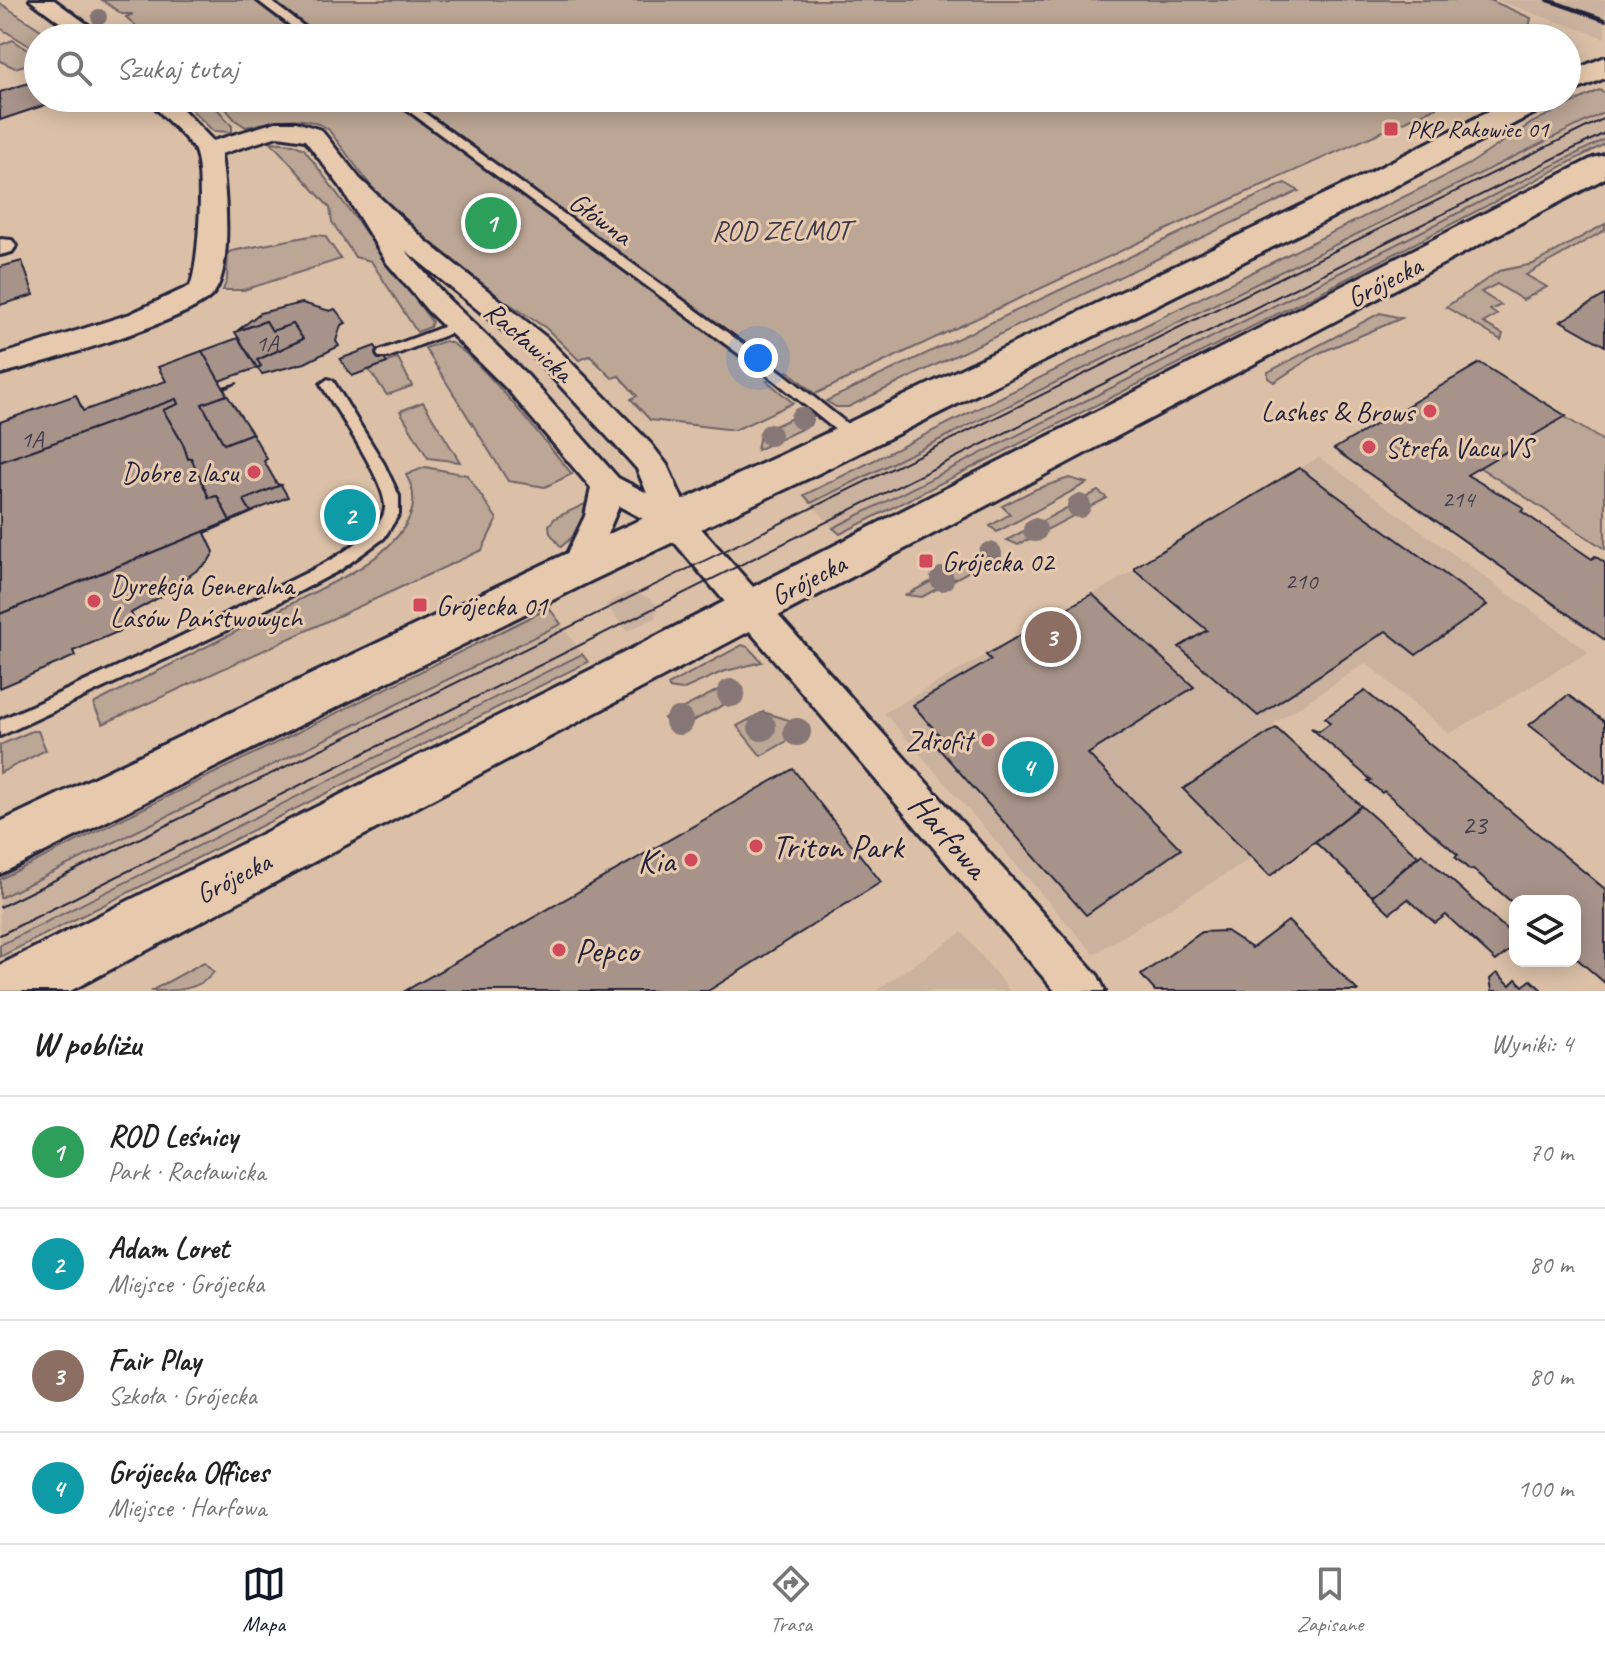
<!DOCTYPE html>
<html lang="pl">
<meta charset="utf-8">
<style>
body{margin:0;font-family:Caveat,sans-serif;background:#f2f2f2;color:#222}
.controls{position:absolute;right:24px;bottom:24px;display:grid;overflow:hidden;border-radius:16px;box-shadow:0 4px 20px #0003}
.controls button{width:72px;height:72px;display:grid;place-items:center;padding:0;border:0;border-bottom:2px solid #e0e0e0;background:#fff;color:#222;font:40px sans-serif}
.you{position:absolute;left:758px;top:358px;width:28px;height:28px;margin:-20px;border:6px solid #fff;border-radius:50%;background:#1a73e8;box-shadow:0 0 0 12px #1a73e833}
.badge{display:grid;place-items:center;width:52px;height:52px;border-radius:50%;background:#111827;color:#fff;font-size:26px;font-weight:700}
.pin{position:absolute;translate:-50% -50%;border:4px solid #fff;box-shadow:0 2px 8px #0006}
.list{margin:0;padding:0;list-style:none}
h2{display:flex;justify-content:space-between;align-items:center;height:104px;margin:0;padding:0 32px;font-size:34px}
h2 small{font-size:26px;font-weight:400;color:#767676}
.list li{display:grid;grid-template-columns:52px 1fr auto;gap:24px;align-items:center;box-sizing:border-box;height:112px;padding:0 32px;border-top:2px solid #e0e0e0}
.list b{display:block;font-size:30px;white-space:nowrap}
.list p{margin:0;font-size:26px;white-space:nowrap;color:#767676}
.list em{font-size:26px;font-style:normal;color:#767676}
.icon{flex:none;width:44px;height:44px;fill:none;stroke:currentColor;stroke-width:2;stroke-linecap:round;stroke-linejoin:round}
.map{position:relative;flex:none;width:1605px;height:991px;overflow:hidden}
.search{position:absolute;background:#fff;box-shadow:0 4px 20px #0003;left:24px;right:24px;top:24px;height:88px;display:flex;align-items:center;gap:20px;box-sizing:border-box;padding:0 28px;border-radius:44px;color:#767676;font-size:30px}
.sheet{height:552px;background:#fff}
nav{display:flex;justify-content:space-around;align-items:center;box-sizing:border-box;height:112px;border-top:2px solid #e0e0e0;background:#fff;font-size:22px;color:#767676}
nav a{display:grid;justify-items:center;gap:4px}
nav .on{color:#111827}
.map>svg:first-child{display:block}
</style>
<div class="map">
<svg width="1605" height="991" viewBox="0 0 1605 991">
<rect width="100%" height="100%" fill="#dbc0a7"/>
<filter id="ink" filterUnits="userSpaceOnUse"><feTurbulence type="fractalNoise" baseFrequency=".0125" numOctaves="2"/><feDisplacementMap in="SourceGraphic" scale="16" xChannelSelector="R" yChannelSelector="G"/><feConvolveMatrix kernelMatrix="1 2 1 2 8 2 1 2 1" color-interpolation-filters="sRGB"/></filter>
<g filter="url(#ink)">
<!-- built -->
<g fill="#cbb29e">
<polygon points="1497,0 1605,0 1605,38 1515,7"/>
<polygon points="1605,112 1605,139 833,528 811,503"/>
<polygon points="1319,457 1589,652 1449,734 1366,663 1273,724 1276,728 1272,731 1183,789 1252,858 1094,954 884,713 1137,569 1136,567"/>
<polygon points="631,591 649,598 655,603 657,612 655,618 627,631 605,604"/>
<polygon points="561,624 582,654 0,945 0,898"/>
<polygon points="962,932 1010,991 875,991"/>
</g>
<!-- green -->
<g fill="#bca695" stroke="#6f6468" stroke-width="2">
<polygon points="102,0 1490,0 1531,18 1527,38 150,38 126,17 133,14 122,14"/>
<polygon points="0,3 53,38 38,38 38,51 0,28"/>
<polygon points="13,40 38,57 38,61 15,68 0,61 0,45"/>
<polygon points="1599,90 1605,93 1605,112 811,503 804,495 1468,165 1533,122"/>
<polygon points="208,98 232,126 232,132 213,131 187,105"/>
<path d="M 217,98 L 1457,98 L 1247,192 L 815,394 L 788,371 L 767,381 L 793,403 L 735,430 L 650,420 L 631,399 L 637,396 L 619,376 L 612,378 L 590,356 L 579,360 L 546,328 L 447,263 L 383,202 L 328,129 C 304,113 272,121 246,127 L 235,120 Z"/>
<polygon points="1605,139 1605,144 1331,287 840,534 833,528"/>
<polygon points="271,142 293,144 304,149 432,322 430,327 417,332 371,261 355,257 332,222 330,208"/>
<polygon points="1285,183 1299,191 848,407 836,407 826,401"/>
<polygon points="1605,224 1605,230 1526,275 1547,287 1523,300 1497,284 1481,292 1501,305 1490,310 1497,315 1483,323 1503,334 1501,340 1446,307 1499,271 1533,264"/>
<polygon points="315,235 325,236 341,259 244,290 223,290 227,280 228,253 232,251"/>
<polygon points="1380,313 1402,318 1317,354 1274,382 1268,378 1268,372"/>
<path d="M 445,341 C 469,343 552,451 572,474 L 545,487 L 508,481 L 425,348 Z"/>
<polygon points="398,358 412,386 387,395 369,370"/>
<polygon points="423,402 460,462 428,458 400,411"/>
<polygon points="809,410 814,414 810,425 757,450 760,433"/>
<polygon points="1560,414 1605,442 1605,549 1479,467"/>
<path d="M 425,467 L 467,475 L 497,519 L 482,550 L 103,724 L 94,706 L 95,703 L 344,577 C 378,559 433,519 406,475 Z"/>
<polygon points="1069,478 1087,483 997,532 990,526 1010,514 1002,506 1036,489"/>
<polygon points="1098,491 1107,498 1018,545 1007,540"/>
<polygon points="587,503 582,528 561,547 550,533 549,525 555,518"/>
<polygon points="996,546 1000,549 999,555 922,597 906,595"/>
<polygon points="549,608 561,624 0,898 0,879"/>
<polygon points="742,645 748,647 762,662 722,672 682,690 669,688 668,685"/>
<polygon points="582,654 588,662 0,957 0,945"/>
<polygon points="736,686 744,694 680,728 670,726 664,718 718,690"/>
<polygon points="763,712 789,720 799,734 761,756 737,726"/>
<polygon points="32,731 38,731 46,750 0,773 0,745"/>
<path d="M 204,962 L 214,972 C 200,991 173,991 151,991 Z"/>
</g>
<!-- building -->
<g fill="#a79389" stroke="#22223b" stroke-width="2">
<polygon points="38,80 38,98 66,98 0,120 0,92"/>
<polygon points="22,261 34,295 0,305 0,267"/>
<polygon points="1605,295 1605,346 1561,321"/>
<polygon points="302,303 330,311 335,309 346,323 341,325 336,341 339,346 305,363 262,374 257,368 261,366 257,360 303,339 293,324 272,331 266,321 237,331 260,313"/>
<polygon points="266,321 272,331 293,324 303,339 257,360 261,366 257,368 235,332"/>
<polygon points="238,338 257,368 219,381 202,351"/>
<polygon points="375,346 387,363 352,376 340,359"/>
<polygon points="202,351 223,387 238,383 224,389 227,395 202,404 224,444 252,433 267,459 264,461 277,484 281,485 244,500 251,512 230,521 217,496 209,498 191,458 188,459 183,444 163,410 178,404 176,399 0,462 0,422 76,395 83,411 166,381 158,367"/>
<polygon points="1480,363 1566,416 1467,475 1521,506 1524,509 1521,511 1592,559 1595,556 1605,563 1605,640 1334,449"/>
<polygon points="227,395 252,433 224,444 202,404"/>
<polygon points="176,399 178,404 163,410 183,444 188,459 191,458 209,498 217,496 230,521 0,614 0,462"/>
<polygon points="1299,468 1487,605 1416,655 1386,631 1258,716 1179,647 1207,630 1135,570 1135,567"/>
<polygon points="281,485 288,497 251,512 244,500"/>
<polygon points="255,511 205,533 214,552 208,562 162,596 131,613 136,624 73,651 75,656 0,688 0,614"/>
<polygon points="1092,594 1194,687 1088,754 1181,849 1086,915 932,741 940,736 913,705 991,660 986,655"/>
<polygon points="1365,691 1605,889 1605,983 1575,957 1575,901 1515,901 1515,905 1473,869 1470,870 1455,857 1458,855 1384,791 1382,793 1368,781 1371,780 1311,728 1319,731 1330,723 1325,718"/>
<polygon points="1568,695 1605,722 1605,783 1529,725"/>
<polygon points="1276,728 1361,806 1270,876 1183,789"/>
<polygon points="793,769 881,882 708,991 405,991"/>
<polygon points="1361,806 1418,856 1372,896 1315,842"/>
<polygon points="1422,854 1515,937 1515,946 1496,961 1446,915 1435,923 1408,899 1390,913 1372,896"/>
<polygon points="1288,921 1358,991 1155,991 1141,975 1202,932 1226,931 1252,948"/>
<polygon points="1497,973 1510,985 1516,979 1523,986 1531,980 1543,991 1492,991 1490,979"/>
</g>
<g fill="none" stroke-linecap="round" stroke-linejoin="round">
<!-- service casing -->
<g stroke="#22223b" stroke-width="6">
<g id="service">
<polygon points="257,0 269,0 319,38 307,38"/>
<polygon points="391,98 404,98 783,373 859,433 862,437 859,441 849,441 773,379"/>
<polygon points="459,321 464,322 466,325 464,328 389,357 379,357 377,354 379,351"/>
<path d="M 328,379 L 333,381 L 384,464 L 399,496 L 399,514 L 384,538 L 340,570 L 221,633 L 0,736 L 0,720 C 89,680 178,640 264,594 C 294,578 327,565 355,544 C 366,536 384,523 385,508 C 387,482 335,409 321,384 Z"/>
</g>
</g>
<!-- minor casing -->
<g stroke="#22223b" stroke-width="6">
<g id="minor">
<polygon points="30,0 54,0 106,38 81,38"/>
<path d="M 148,98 L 172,98 L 213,141 L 276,122 L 296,122 L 321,130 L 360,179 L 426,241 L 547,338 L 651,444 L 667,465 L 690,516 L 1098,976 L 1105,991 L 1055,991 L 664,530 L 619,506 L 589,577 L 577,581 L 565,577 L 560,568 L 585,516 L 591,488 L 508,390 L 428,311 L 387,263 L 340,186 L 305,140 L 278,136 L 221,154 C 225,185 234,269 213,294 C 192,320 39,364 0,374 L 0,355 L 130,314 L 190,286 C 199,266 205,166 194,149 C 181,130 161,117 148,98 ZM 405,250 L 527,350 L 629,460 L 637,469 L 647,493 L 618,478 L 528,376 L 448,299 Z"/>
<polygon points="0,239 12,240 16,246 12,252 0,255"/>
</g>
</g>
<!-- secondary casing -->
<g stroke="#22223b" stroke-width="6">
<g id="secondary">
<polygon points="1605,57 1605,78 1567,94 1567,73"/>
<polygon points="1515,98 1555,98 1550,105 1393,187 811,477 593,580 0,874 0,822 561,556 781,455 1369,173"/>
<polygon points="1605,155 1605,178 70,991 0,991 0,965 600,665 1593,158"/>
</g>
</g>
<!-- service -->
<use href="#service" fill="#e7caae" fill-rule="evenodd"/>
<!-- minor -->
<use href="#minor" fill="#e7caae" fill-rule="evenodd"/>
<!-- secondary -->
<use href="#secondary" fill="#e7caae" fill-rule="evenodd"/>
<!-- tram -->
<g stroke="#22223b" stroke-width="2">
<polyline points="0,907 1605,118"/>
<polyline points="0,935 1605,133"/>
</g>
<!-- rail -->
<polyline stroke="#22223b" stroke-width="4" points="1548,0 1605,20"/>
</g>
<!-- trees -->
<g fill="#867776">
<circle cx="99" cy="17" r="8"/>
<circle cx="801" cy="418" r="11"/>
<circle cx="770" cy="435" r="11"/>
<circle cx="1079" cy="506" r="12"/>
<circle cx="1035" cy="530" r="12"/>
<circle cx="990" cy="554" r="12"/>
<circle cx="942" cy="579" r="12"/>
<circle cx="731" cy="693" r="14"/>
<circle cx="679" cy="721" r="14"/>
<circle cx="762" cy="727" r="14"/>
<circle cx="797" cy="732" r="14"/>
</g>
</g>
<!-- markers -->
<g fill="#d1495b" stroke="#e7caae" stroke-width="3">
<rect x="1383" y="121" width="16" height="16" rx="4"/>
<circle cx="1430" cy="411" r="8"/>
<circle cx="1369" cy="447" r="8"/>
<circle cx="254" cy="472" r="8"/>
<rect x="918" y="553" width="16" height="16" rx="4"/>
<circle cx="94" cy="601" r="8"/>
<rect x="412" y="597" width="16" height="16" rx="4"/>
<circle cx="988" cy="740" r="8"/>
<circle cx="756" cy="846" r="8"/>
<circle cx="691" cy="860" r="8"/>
<circle cx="559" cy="950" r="8"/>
</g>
<g text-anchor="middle" stroke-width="6" stroke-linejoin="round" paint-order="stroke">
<!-- far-poi labels -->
<g font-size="24" fill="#22223b" stroke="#e7caae" text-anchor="start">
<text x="1407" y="137">PKP Rakowiec 01</text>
</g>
<!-- number labels -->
<g font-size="24" fill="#433e4e">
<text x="267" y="351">1A</text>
<text x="32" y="447">1A</text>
<text x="1458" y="507">214</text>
<text x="1301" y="589">210</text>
</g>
<!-- street labels -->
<g font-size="28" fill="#22223b" stroke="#e7caae">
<text transform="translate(601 218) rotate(36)" y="10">Główna</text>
<text transform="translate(1384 281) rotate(-27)" y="10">Grójecka</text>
<text transform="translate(529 341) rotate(41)" y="10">Racławicka</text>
<text transform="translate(808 579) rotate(-27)" y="10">Grójecka</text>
<text transform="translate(233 877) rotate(-27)" y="10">Grójecka</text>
</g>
<!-- park labels -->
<g font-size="28" fill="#413c4d" stroke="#e7caae">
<text x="781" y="240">ROD ZELMOT</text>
</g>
<!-- poi labels -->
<g font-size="28" fill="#22223b" stroke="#e7caae" text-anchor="start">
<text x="1414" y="421" text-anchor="end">Lashes &amp; Brows</text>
<text x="1385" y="457">Strefa Vacu VS</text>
<text x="238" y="482" text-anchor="end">Dobre z lasu</text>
<text x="942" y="571">Grójecka 02</text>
<text x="110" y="595">Dyrekcja Generalna<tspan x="110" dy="32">Lasów Państwowych</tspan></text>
<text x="436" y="615">Grójecka 01</text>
<text x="972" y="750" text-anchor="end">Zdrofit</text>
</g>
<!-- near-number labels -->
<g font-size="28" fill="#433e4e">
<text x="1474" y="834">23</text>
</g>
<!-- near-street labels -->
<g font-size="34" fill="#22223b" stroke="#e7caae">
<text transform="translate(949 835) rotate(49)" y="12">Harfowa</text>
</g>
<!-- near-poi labels -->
<g font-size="34" fill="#22223b" stroke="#e7caae" text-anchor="start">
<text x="772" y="858">Triton Park</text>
<text x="675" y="872" text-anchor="end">Kia</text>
<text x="575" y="962">Pepco</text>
</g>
</g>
</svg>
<div class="controls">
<button><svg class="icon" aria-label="layers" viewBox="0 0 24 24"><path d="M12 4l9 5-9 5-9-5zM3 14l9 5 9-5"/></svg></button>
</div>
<div class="you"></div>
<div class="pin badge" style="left:491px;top:223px;background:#2e9e5b">1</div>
<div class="pin badge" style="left:350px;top:515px;background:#0f9aa8">2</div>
<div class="pin badge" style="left:1051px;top:637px;background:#8d6e63">3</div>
<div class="pin badge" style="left:1028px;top:767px;background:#0f9aa8">4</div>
<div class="search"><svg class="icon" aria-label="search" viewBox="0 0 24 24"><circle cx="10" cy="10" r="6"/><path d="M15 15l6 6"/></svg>Szukaj tutaj</div>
</div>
<section class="sheet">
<h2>W pobliżu<small>Wyniki: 4</small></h2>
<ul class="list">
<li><span class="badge" style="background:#2e9e5b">1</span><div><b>ROD Leśnicy</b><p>Park · Racławicka</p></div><em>70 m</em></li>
<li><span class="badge" style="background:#0f9aa8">2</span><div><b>Adam Loret</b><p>Miejsce · Grójecka</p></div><em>80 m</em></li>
<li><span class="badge" style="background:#8d6e63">3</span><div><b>Fair Play</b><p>Szkoła · Grójecka</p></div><em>80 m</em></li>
<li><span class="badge" style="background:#0f9aa8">4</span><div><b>Grójecka Offices</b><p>Miejsce · Harfowa</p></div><em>100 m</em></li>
</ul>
</section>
<nav>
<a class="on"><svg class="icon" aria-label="map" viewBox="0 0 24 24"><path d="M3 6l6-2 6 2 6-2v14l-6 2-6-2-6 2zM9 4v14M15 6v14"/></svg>Mapa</a>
<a><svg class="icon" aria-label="directions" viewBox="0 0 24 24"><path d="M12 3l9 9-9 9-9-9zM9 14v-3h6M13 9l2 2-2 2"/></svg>Trasa</a>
<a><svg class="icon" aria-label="saved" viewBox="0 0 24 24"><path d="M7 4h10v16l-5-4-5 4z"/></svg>Zapisane</a>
</nav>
